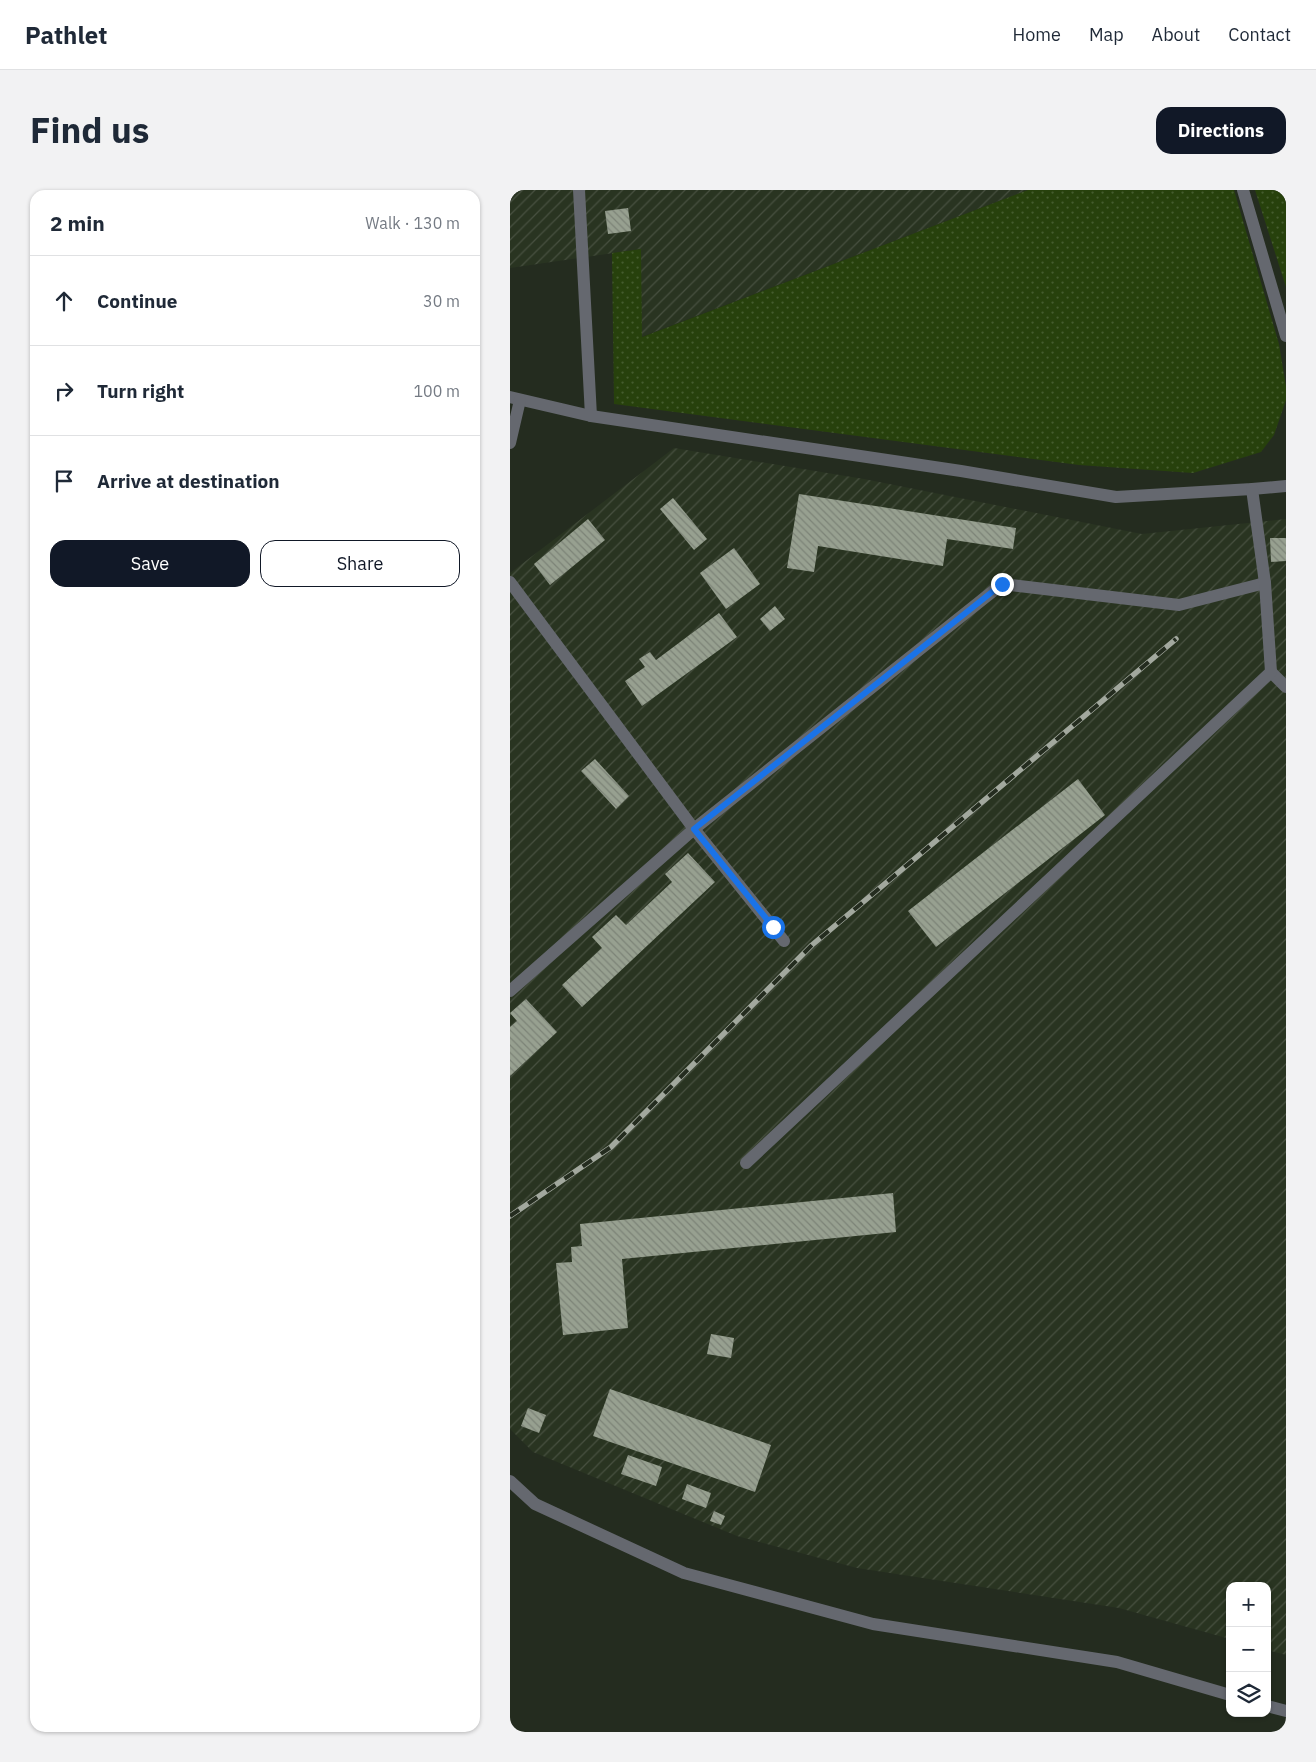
<!DOCTYPE html>
<meta charset="utf-8">
<style>
body{margin:0;font-family:"IBM Plex Sans",sans-serif;background:#f2f2f3;color:#1f2937}
.controls{position:absolute;right:15px;bottom:15px;display:grid;overflow:hidden;border-radius:10px;box-shadow:0 1px 4px #0004}
.controls button{width:45px;height:45px;display:grid;place-items:center;padding:0;border:0;border-bottom:1px solid #e0e1e3;background:#fff;color:#1f2937;font:25px sans-serif}
.stop{position:absolute;width:15px;height:15px;margin:-11px;border:4px solid #1a73e8;border-radius:50%;background:#fff}
.stop.end{background:#1a73e8;border-color:#fff;box-shadow:0 1px 5px #0008}
.list{margin:0;padding:0;list-style:none}
h2{display:flex;justify-content:space-between;align-items:center;height:65px;margin:0;padding:0 20px;font-size:21px}
h2 small{font-size:16px;font-weight:400;color:#747a83}
.list li{display:grid;grid-template-columns:32px 1fr auto;gap:15px;align-items:center;box-sizing:border-box;height:90px;padding:0 20px;border-top:1px solid #e0e1e3}
.list b{display:block;font-size:19px;white-space:nowrap}
.list em{font-size:16px;font-style:normal;color:#747a83}
.actions{display:flex;gap:10px;padding:15px 20px}
.actions a{flex:1;padding:11px 0;border:1px solid #111827;border-radius:15px;text-align:center;font-size:18px;color:#111827}
.actions .main{background:#111827;color:#fff}
.icon{flex:none;width:28px;height:28px;fill:none;stroke:currentColor;stroke-width:2;stroke-linecap:round;stroke-linejoin:round}
.map{position:relative;flex:none;width:776px;height:1542px;overflow:hidden;border-radius:15px}
header{display:flex;align-items:center;gap:30px;box-sizing:border-box;height:70px;padding:0 25px;background:#fff;border-bottom:1px solid #e0e1e3}
header strong{font-size:24px}
nav{display:flex;gap:28px;margin-inline-start:auto;font-size:18px}
.intro{display:flex;align-items:center;justify-content:space-between;box-sizing:border-box;height:120px;padding:0 30px}
h1{margin:0;font-size:35px}
.button{padding:12px 22px;border-radius:15px;background:#111827;color:#fff;font-size:18px;font-weight:700}
main{display:flex;gap:30px;padding:0 30px}
aside{flex:1;background:#fff;border-radius:15px;box-shadow:0 1px 4px #0004}
.map>svg:first-child{display:block}
</style>
<header>
<strong>Pathlet</strong>
<nav><a>Home</a><a>Map</a><a>About</a><a>Contact</a></nav>
</header>
<div class="intro"><h1>Find us</h1><a class="button">Directions</a></div>
<main>
<aside>
<h2>2 min<small>Walk · 130 m</small></h2>
<ul class="list">
<li><svg class="icon" aria-label="ahead" viewBox="0 0 24 24"><path d="M12 20V5M6 11l6-6 6 6"/></svg><div><b>Continue</b></div><em>30 m</em></li>
<li><svg class="icon" aria-label="right" viewBox="0 0 24 24"><path d="M7 20v-9h11M14 6l5 5-5 5"/></svg><div><b>Turn right</b></div><em>100 m</em></li>
<li><svg class="icon" aria-label="arrive" viewBox="0 0 24 24"><path d="M6 21V4h12l-3 4 3 4H6"/></svg><div><b>Arrive at destination</b></div></li>
</ul>
<div class="actions"><a class="main">Save</a><a>Share</a></div>
</aside>
<div class="map">
<svg width="776" height="1542" viewBox="0 0 776 1542">
<defs>
<pattern id="industrial-furrows" width="10" height="10" patternUnits="userSpaceOnUse" patternTransform="scale(1.25)"><rect width="10" height="10" fill="#293421"/><path d="M-1 1l2-2M0 10L10 0M9 11l2-2" fill="none" stroke="#475040"/></pattern>
<pattern id="grass-dots" width="8" height="8" patternUnits="userSpaceOnUse" patternTransform="scale(1.25)"><rect width="8" height="8" fill="#27410c"/><path d="M2 2h.1M6 6h.1" fill="none" stroke="#455c2e" stroke-width="1.8" stroke-linecap="round"/></pattern>
<pattern id="building-back-hatch" width="6" height="6" patternUnits="userSpaceOnUse" patternTransform="scale(1.25)"><rect width="6" height="6" fill="#97a090"/><path d="M-1 5l2 2M0 0l6 6M5-1l2 2" fill="none" stroke="#7c8377"/></pattern>
</defs>
<rect width="100%" height="100%" fill="#242c1f"/>
<!-- industrial -->
<g fill="url(#industrial-furrows)">
<polygon points="0,0 518,0 131,147 131,59 0,78"/>
<polygon points="164,258 354,289 632,344 776,329 776,1465 757,1460 757,1396 720,1396 720,1449 609,1418 347,1378 227,1346 23,1262 0,1239 0,383"/>
</g>
<!-- grass -->
<g fill="url(#grass-dots)">
<polygon points="518,0 724,0 769,154 776,197 776,210 764,245 751,262 683,283 569,275 104,214 102,63 131,59 132,147"/>
<polygon points="745,0 776,0 776,97"/>
</g>
<!-- building -->
<g fill="url(#building-back-hatch)">
<polygon points="118,18 121,41 98,44 95,21"/>
<polygon points="289,304 506,338 503,359 437,349 433,376 308,356 304,382 277,378"/>
<polygon points="163,308 197,349 184,360 150,319"/>
<polygon points="78,329 95,350 40,395 24,374"/>
<polygon points="760,348 776,348 776,371 761,372"/>
<polygon points="224,358 250,394 216,419 190,383"/>
<polygon points="265,416 275,429 260,441 250,429"/>
<polygon points="209,423 227,447 132,516 115,491 135,477 129,469 140,462 146,470"/>
<polygon points="85,569 119,606 106,619 71,581"/>
<polygon points="568,589 595,625 426,757 398,721"/>
<polygon points="178,663 205,692 72,817 52,795 92,758 82,747 106,725 116,735 162,692 155,684"/>
<polygon points="16,809 47,842 0,886 0,837 7,831 0,823"/>
<polygon points="383,1003 386,1042 112,1069 118,1138 53,1145 46,1073 62,1072 61,1057 72,1056 70,1034"/>
<polygon points="201,1144 224,1148 221,1168 197,1164"/>
<polygon points="100,1199 261,1255 245,1302 83,1246"/>
<polygon points="18,1218 36,1225 29,1243 11,1236"/>
<polygon points="118,1265 152,1277 146,1296 111,1284"/>
<polygon points="177,1294 201,1303 196,1318 172,1309"/>
<polygon points="204,1321 215,1326 211,1335 200,1331"/>
</g>
<g fill="none" stroke-linecap="round" stroke-linejoin="round">
<!-- minor -->
<g stroke="#65686f" stroke-width="12">
<polyline points="69,0 81,226"/>
<polyline points="733,0 776,146"/>
<polyline points="0,207 81,226 451,281 606,307 742,299 776,296"/>
<polyline points="0,253 10,210"/>
<polyline points="0,392 184,639 274,751"/>
<polyline points="761,482 776,497"/>
<polyline points="0,801 184,639 492,394 669,415 755,393"/>
<polyline points="236,973 761,482 755,393 742,299"/>
<polyline points="0,1291 25,1314 174,1383 363,1434 607,1472 720,1505"/>
<polyline points="757,1516 776,1521"/>
</g>
<!-- rail casing -->
<g stroke="#a2a89e" stroke-width="5.5">
<polyline id="rail" points="0,1026 101,957 302,755 666,449"/>
</g>
<!-- rail -->
<use href="#rail" stroke="#242c1f" stroke-width="4" stroke-dasharray="11" stroke-linecap="butt"/>
</g>
<g fill="none" stroke-linecap="round" stroke-linejoin="round">
<!-- route -->
<polyline stroke="#1a73e8" stroke-width="6" points="263,737 184,639 492,394"/>
</g>
</svg>
<div class="controls">
<button>+</button>
<button>−</button>
<button><svg class="icon" aria-label="layers" viewBox="0 0 24 24"><path d="M12 4l9 5-9 5-9-5zM3 14l9 5 9-5"/></svg></button>
</div>
<div class="stop" style="left:263px;top:737px"></div>
<div class="stop end" style="left:492px;top:394px"></div>
</div>
</main>
